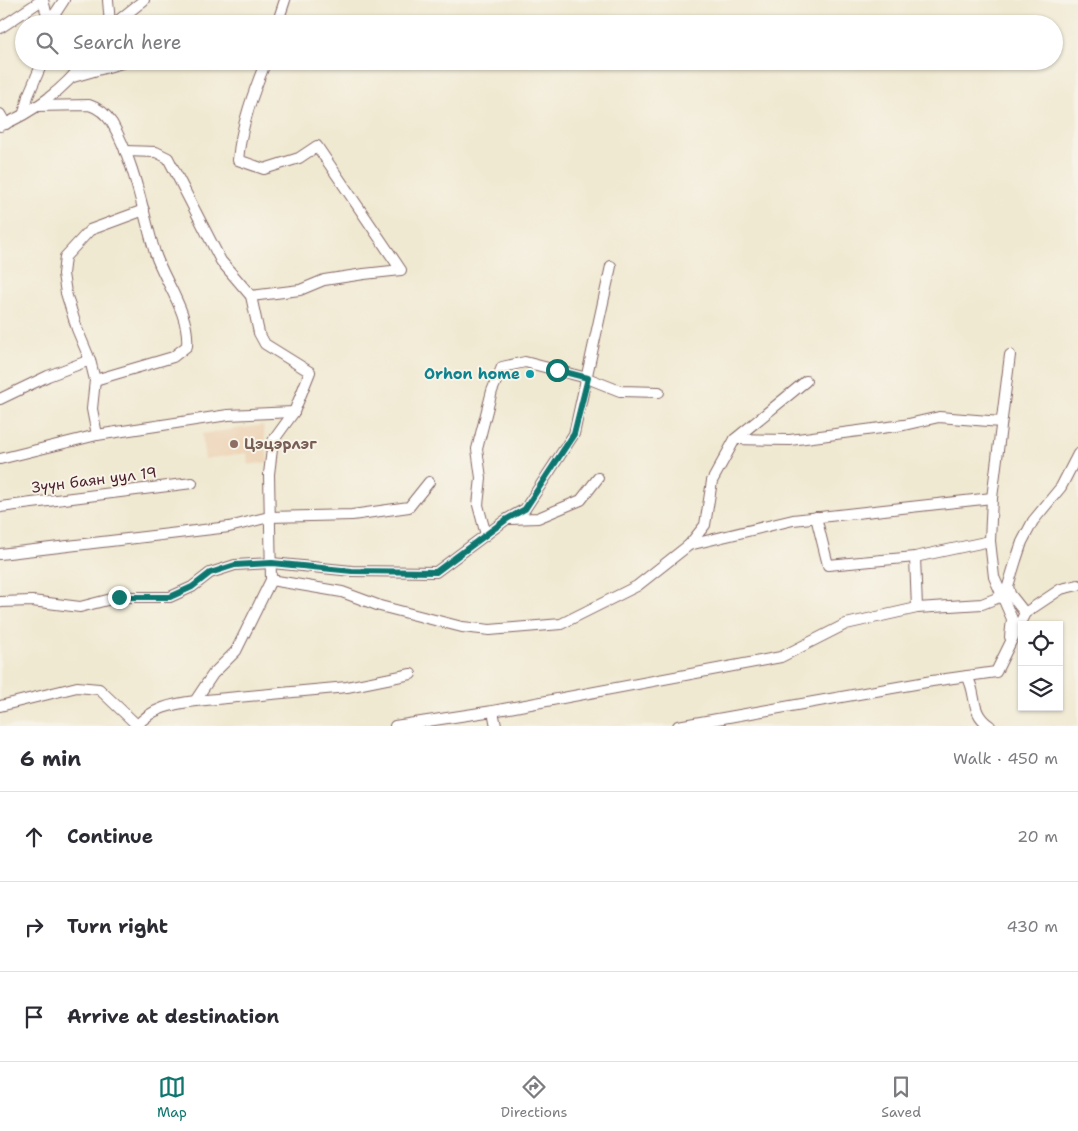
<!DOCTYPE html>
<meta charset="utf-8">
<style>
body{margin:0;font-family:"Shantell Sans",sans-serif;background:#f2f2f3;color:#2b2b33}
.controls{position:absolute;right:15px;bottom:15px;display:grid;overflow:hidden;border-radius:0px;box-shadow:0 1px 4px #0004}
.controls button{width:45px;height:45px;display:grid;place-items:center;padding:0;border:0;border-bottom:1px solid #e1e1e2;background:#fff;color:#2b2b33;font:25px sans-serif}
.stop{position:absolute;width:15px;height:15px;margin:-11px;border:4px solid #0f766e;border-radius:50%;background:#fff}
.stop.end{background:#0f766e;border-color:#fff;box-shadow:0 1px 5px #0008}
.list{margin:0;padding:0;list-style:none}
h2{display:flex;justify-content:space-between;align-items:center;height:65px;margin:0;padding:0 20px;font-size:21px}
h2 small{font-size:16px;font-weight:400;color:#7c7c81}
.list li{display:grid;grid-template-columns:32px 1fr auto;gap:15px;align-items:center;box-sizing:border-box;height:90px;padding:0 20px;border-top:1px solid #e1e1e2}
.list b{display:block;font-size:19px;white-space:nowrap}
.list em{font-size:16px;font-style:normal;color:#7c7c81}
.icon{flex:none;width:28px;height:28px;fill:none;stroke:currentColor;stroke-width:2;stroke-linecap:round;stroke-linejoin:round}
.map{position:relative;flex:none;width:1078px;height:726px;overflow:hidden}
.search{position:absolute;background:#fff;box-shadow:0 1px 4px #0004;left:15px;right:15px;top:15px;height:55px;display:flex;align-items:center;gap:12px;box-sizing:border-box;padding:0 18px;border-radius:28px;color:#7c7c81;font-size:19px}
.sheet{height:335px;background:#fff}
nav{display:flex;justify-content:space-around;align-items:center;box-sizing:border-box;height:70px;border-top:1px solid #e1e1e2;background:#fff;font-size:14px;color:#7c7c81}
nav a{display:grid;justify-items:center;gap:2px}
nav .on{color:#0f766e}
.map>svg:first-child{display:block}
</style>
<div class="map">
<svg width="1078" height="726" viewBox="0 0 1078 726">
<rect width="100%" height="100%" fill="#f7f3e8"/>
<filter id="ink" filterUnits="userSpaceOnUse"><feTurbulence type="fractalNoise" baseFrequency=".02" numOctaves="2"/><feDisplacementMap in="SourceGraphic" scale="10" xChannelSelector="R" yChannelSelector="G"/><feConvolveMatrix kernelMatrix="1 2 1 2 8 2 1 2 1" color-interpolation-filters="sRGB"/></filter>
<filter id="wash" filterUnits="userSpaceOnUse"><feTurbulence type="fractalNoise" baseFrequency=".0096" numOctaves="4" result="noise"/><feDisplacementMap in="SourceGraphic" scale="20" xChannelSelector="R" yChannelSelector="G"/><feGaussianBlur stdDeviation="1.12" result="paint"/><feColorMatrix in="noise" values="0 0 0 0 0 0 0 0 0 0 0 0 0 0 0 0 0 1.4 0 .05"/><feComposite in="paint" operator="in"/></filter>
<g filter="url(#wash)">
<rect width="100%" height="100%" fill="#f0e9d2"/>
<!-- built -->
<polygon fill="#eed7bb" points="263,425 268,462 248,465 247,453 205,459 202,434"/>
</g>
<g filter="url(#ink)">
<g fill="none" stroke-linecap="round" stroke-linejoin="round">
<!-- street casing -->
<g stroke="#846665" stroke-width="12">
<g id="street">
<polyline points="43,0 49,24"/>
<polyline points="108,0 110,24"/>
<polyline points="49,23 64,0"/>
<polyline points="114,24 144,0"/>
<polyline points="277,24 285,0"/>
<polyline points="0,28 42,0"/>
<polyline points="73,77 129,61"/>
<path d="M 36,106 L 89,105 C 99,108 106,114 112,123 C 135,163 142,210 155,253 C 165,283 190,313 187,346 L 173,357 L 95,380"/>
<polyline points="24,113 28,96 43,61"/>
<polyline points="0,114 6,124"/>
<path d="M 0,126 C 32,113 65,89 85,61"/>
<path d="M 125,151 L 156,152 L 168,158 L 221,261 L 251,296 L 259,333 L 265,344 L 310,372 L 294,412 L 273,441 L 269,474 L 271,580 L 236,651 L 213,674 L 195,701 C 173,704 151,708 137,726"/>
<path d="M 251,296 L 300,290 L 324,280 L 364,274 L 401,270 L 317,146 L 299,158 L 264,169 L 238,160 C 241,126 253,93 266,61"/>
<polyline points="1010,355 992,498 990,541 994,577 1012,619 1010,637"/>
<polyline points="0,399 48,376 90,360"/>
<polyline points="97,435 92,409 95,380 90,360 77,329 66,293 63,274 65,257 90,230 144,210"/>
<polyline points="735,439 790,440 904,425 939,417 1001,422"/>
<polyline points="0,459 97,435 228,415 294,412"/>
<polyline points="0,507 192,483"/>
<polyline points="816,517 828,565 915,557 990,541"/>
<polyline points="510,519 538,518 581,500 598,478"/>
<polyline points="486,535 478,505 481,478 477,449 492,391 502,367 525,362 587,378 620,391 659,392"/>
<polyline points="689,545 705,525 712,481 735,439 806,381"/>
<polyline points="0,554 229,527 269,517 352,515 409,507 429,482"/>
<polyline points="271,580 342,592 380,606 462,627 490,630 561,624 637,586 689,545 793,520 992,498"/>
<polyline points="0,602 32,601 80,607 119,597 170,597 192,587 210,573 235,565 272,563 352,571 436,572 507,519 525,509 574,434 611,266"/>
<polyline points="917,608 982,604 1002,596"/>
<polyline points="1025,613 1010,594 1008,586 1016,560 1022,542 1033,521 1061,487 1078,454"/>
<path d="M 967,676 C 978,695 969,712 990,726"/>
<polyline points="195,701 347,687 411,674"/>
<polyline points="0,706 77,687 99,689 137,725"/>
<polyline points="493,711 496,726"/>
<polyline points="395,726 493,711 781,657 846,624 917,608 915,557"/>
<polyline points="678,726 932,681 996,672 1025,613 1061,589 1078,585"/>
</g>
</g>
<!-- street -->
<use href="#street" stroke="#fff" stroke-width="10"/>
</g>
</g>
<g fill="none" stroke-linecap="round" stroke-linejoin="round" filter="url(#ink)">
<!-- route -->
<polyline stroke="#0f766e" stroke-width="6" points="119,597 170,597 192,587 210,573 235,565 272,563 352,571 436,572 507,519 525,509 574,434 588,378 557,370"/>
</g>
<!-- markers -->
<circle fill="#0f9aa8" stroke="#f7f3e8" stroke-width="2" cx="530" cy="374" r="5"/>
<circle fill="#8d6e63" stroke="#f7f3e8" stroke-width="2" cx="234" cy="444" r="5"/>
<g text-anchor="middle" stroke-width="4" stroke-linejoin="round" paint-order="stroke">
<!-- culture labels -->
<g font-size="15" font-weight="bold" fill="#0d838f" stroke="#f7f3e8" text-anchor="end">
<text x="520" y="379">Orhon home</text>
</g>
<!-- education labels -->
<g font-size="15" font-weight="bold" fill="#785e54" stroke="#f7f3e8" text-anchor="start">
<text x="244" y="449">Цэцэрлэг</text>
</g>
<!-- street labels -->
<g font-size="15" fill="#4a1f2b" stroke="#f7f3e8">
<text transform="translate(94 480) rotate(-7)" y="5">Зүүн баян уул 19</text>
</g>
</g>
</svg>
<div class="controls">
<button><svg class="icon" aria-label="locate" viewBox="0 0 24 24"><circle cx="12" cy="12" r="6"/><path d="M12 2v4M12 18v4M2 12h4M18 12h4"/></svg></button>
<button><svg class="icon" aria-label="layers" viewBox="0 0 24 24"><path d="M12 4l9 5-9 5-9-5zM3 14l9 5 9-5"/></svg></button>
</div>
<div class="stop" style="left:557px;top:370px"></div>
<div class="stop end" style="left:119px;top:597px"></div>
<div class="search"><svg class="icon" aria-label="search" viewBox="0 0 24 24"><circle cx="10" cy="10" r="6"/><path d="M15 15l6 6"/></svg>Search here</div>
</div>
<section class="sheet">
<h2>6 min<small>Walk · 450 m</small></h2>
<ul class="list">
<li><svg class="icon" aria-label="ahead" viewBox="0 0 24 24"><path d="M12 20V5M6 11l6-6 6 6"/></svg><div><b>Continue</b></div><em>20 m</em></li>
<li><svg class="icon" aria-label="right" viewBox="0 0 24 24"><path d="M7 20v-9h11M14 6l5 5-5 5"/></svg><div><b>Turn right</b></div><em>430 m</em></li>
<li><svg class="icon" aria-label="arrive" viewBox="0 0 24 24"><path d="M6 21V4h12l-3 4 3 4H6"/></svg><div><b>Arrive at destination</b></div></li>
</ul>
</section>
<nav>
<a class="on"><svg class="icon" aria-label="map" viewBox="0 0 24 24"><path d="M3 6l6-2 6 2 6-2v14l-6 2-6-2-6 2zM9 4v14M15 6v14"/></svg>Map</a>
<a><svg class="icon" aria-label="directions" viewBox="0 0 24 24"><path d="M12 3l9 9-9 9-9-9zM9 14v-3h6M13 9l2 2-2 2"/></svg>Directions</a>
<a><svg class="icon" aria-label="saved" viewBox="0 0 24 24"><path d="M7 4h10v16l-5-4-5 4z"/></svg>Saved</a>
</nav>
